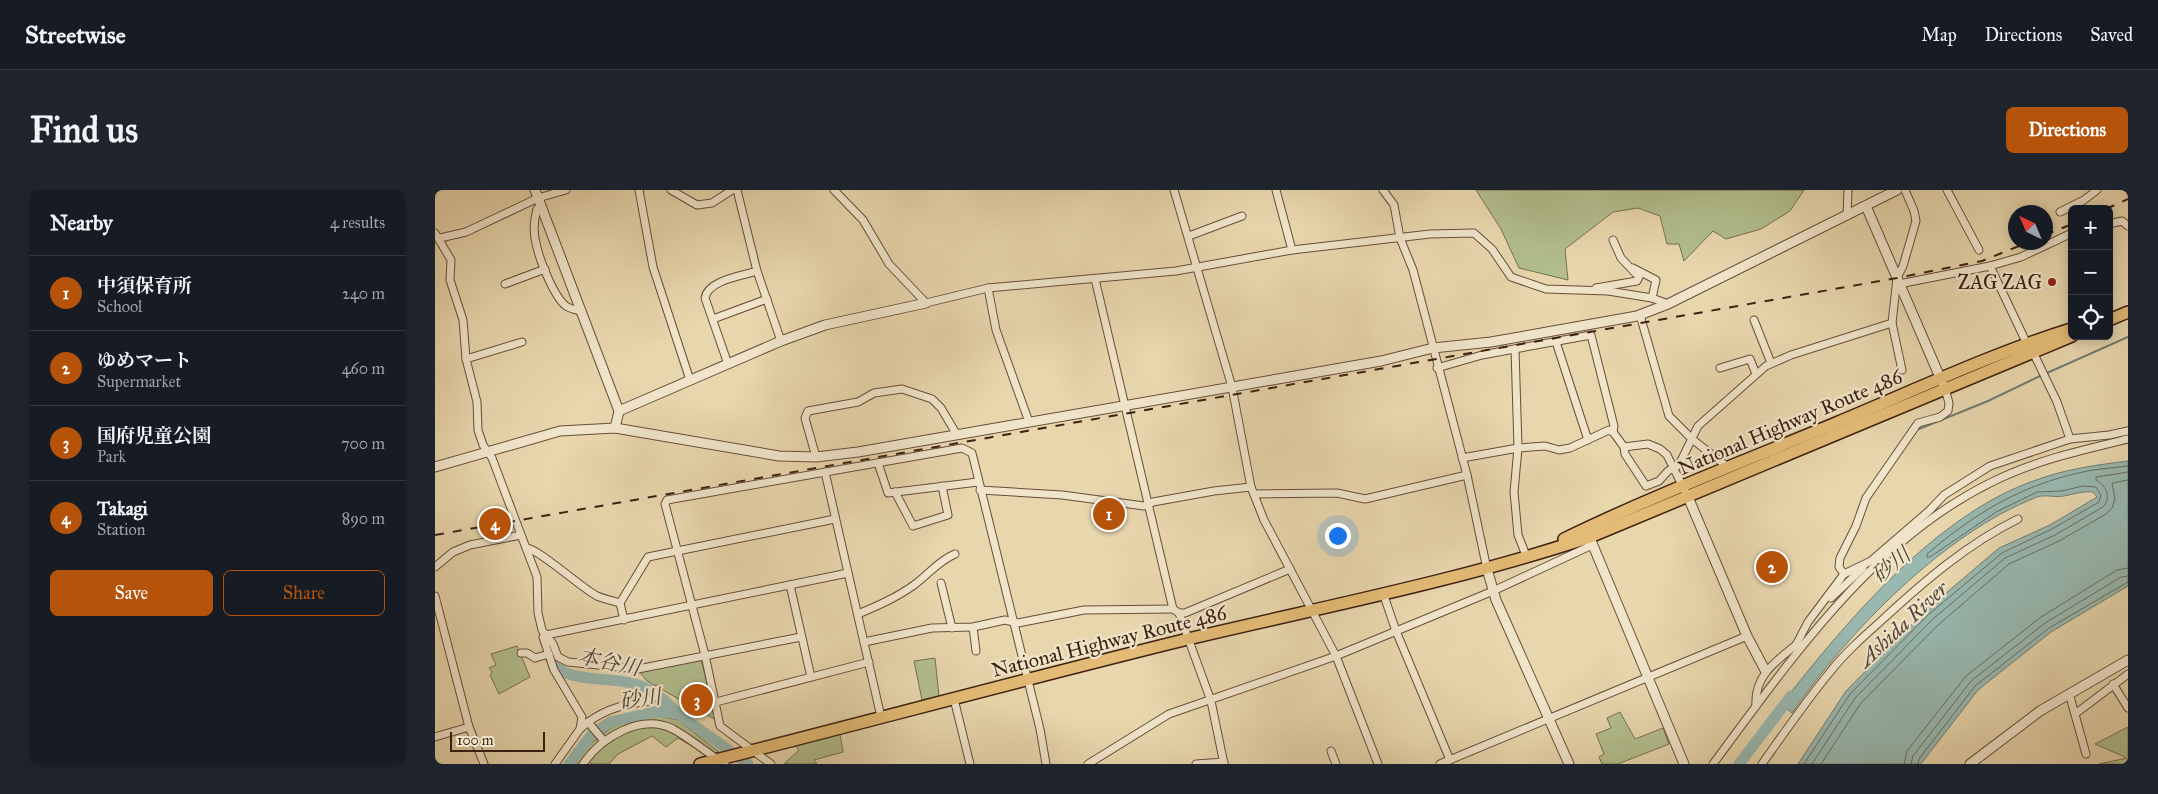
<!DOCTYPE html>
<meta charset="utf-8">
<style>
body{margin:0;font-family:"IM FELL Great Primer","Noto Serif JP",serif;background:#20242c;color:#f1f3f6}
.controls{position:absolute;right:15px;top:15px;display:grid;overflow:hidden;border-radius:8px;box-shadow:0 2px 12px #0003}
.controls button{width:45px;height:45px;display:grid;place-items:center;padding:0;border:0;border-bottom:1px solid #363941;background:#171b24;color:#f1f3f6;font:25px sans-serif}
.compass{position:absolute;left:1573px;top:15px;width:45px;height:45px;border-radius:50%;background:#171b24;box-shadow:0 2px 12px #0003;rotate:316deg}
.scale{position:absolute;left:15px;bottom:12px;width:95px;box-sizing:border-box;padding-left:5px;border:2px solid #3c2112;border-top:0;font-size:14px;line-height:18px;white-space:nowrap;color:#3c2112;-webkit-text-stroke:4px #f0e4ca;paint-order:stroke}
.you{position:absolute;left:902px;top:345px;width:18px;height:18px;margin:-12px;border:4px solid #fff;border-radius:50%;background:#1a73e8;box-shadow:0 0 0 8px #1a73e833}
.badge{display:grid;place-items:center;width:32px;height:32px;border-radius:50%;background:#b45309;color:#fff;font-size:16px;font-weight:700}
.pin{position:absolute;translate:-50% -50%;border:2px solid #fff;box-shadow:0 1px 5px #0006}
.list{margin:0;padding:0;list-style:none}
h2{display:flex;justify-content:space-between;align-items:center;height:65px;margin:0;padding:0 20px;font-size:21px}
h2 small{font-size:16px;font-weight:400;color:#9ea1a6}
.list li{display:grid;grid-template-columns:32px 1fr auto;gap:15px;align-items:center;box-sizing:border-box;height:75px;padding:0 20px;border-top:1px solid #363941}
.list b{display:block;font-size:19px;white-space:nowrap}
.list p{margin:0;font-size:16px;white-space:nowrap;color:#9ea1a6}
.list em{font-size:16px;font-style:normal;color:#9ea1a6}
.actions{display:flex;gap:10px;padding:15px 20px}
.actions a{flex:1;padding:11px 0;border:1px solid #b45309;border-radius:8px;text-align:center;font-size:18px;color:#b45309}
.actions .main{background:#b45309;color:#fff}
.icon{flex:none;width:28px;height:28px;fill:none;stroke:currentColor;stroke-width:2;stroke-linecap:round;stroke-linejoin:round}
.map{position:relative;flex:none;width:1693px;height:574px;overflow:hidden;border-radius:8px}
header{display:flex;align-items:center;gap:30px;box-sizing:border-box;height:70px;padding:0 25px;background:#171b24;border-bottom:1px solid #363941}
header strong{font-size:24px}
nav{display:flex;gap:28px;margin-inline-start:auto;font-size:18px}
.intro{display:flex;align-items:center;justify-content:space-between;box-sizing:border-box;height:120px;padding:0 30px}
h1{margin:0;font-size:35px}
.button{padding:12px 22px;border-radius:8px;background:#b45309;color:#fff;font-size:18px;font-weight:700}
main{display:flex;gap:30px;padding:0 30px}
aside{flex:1;background:#171b24;border-radius:8px;box-shadow:0 2px 12px #0003}
.map>svg:first-child{display:block}
</style>
<header>
<strong>Streetwise</strong>
<nav><a>Map</a><a>Directions</a><a>Saved</a></nav>
</header>
<div class="intro"><h1>Find us</h1><a class="button">Directions</a></div>
<main>
<aside>
<h2>Nearby<small>4 results</small></h2>
<ul class="list">
<li><span class="badge">1</span><div><b>中須保育所</b><p>School</p></div><em>240 m</em></li>
<li><span class="badge">2</span><div><b>ゆめマート</b><p>Supermarket</p></div><em>460 m</em></li>
<li><span class="badge">3</span><div><b>国府児童公園</b><p>Park</p></div><em>700 m</em></li>
<li><span class="badge">4</span><div><b>Takagi</b><p>Station</p></div><em>890 m</em></li>
</ul>
<div class="actions"><a class="main">Save</a><a>Share</a></div>
</aside>
<div class="map">
<svg width="1693" height="574" viewBox="0 0 1693 574">
<rect width="100%" height="100%" fill="#e8d6ad"/>
<filter id="stains"><feTurbulence type="fractalNoise" baseFrequency=".004" numOctaves="4"/><feColorMatrix values="0 0 0 0 .2 0 0 0 0 .09 0 0 0 0 .02 0 0 0 .5 -.17"/></filter>
<radialGradient id="worn" r=".72"><stop offset=".6" stop-color="#630" stop-opacity="0"/><stop offset="1" stop-color="#630" stop-opacity=".3"/></radialGradient>
<!-- green -->
<g fill="#b2be8d" stroke="#777050">
<polygon points="1041,0 1369,0 1355,21 1326,39 1291,49 1278,41 1249,71 1244,54 1232,54 1225,26 1203,18 1178,22 1130,59 1133,90 1084,78 1066,39"/>
<polygon points="82,456 95,487 64,504 55,485 57,482 54,478 61,475 56,464"/>
<polygon points="500,468 504,506 487,510 479,471"/>
<polygon points="266,469 281,530 212,491 204,481"/>
<polygon points="1185,522 1200,549 1228,538 1234,554 1183,574 1167,574 1164,567 1169,564 1161,544 1176,538 1172,528"/>
<polygon points="220,525 243,530 284,562 272,565 243,548 231,557 217,546 183,564 174,574 157,574 154,572 153,574 140,574 154,555 183,532"/>
<polygon points="1693,537 1693,574 1664,574 1692,568 1660,554"/>
<polygon points="405,544 408,562 379,570 382,574 349,574 364,560 360,556"/>
</g>
<!-- water -->
<path fill="#98b8b0" stroke="#737c71" d="M 1693,271 L 1693,396 L 1616,442 L 1543,500 L 1486,574 L 1363,574 L 1411,501 L 1490,421 L 1564,358 L 1615,335 L 1662,307 L 1658,302 C 1648,301 1639,304 1629,306 C 1620,308 1610,304 1602,307 C 1509,343 1413,442 1357,523 L 1346,515 C 1409,434 1501,324 1601,290 C 1631,279 1661,275 1693,271 Z"/>
<g fill="none" stroke-linecap="round" stroke-linejoin="round">
<!-- shore -->
<g stroke="#6a6c61" stroke-width="1">
<path d="M 1369,574 L 1415,504 L 1493,425 L 1567,363 L 1617,339 L 1664,312 L 1666,305 L 1661,297 L 1648,296 L 1627,301 L 1602,302 L 1561,322 L 1495,367 L 1492,367 L 1492,364 C 1539,324 1583,297 1643,283 C 1659,279 1677,278 1693,276"/>
<path d="M 1377,574 L 1420,508 L 1498,429 L 1570,368 L 1620,345 L 1668,317 C 1677,307 1671,296 1661,290 L 1661,287 L 1693,282"/>
<polyline points="1386,574 1426,513 1503,435 1574,374 1624,351 1671,324 1677,318 1680,309 1677,293 1693,290"/>
<polyline points="1469,574 1472,561 1531,486 1606,427 1682,380 1693,378"/>
<polyline points="1476,574 1478,566 1536,491 1610,433 1686,387 1693,386"/>
<polyline points="1483,574 1484,569 1540,496 1614,438 1693,392"/>
</g>
<!-- stream -->
<g stroke="#737c71" stroke-width="2">
<polyline points="1612,183 1693,147"/>
<polyline points="1484,239 1553,211 1607,185"/>
</g>
<!-- river -->
<g stroke="#98b8b0" stroke-width="11">
<path d="M 115,467 C 125,496 178,485 203,495 C 220,501 231,511 243,524"/>
<polyline points="134,574 157,544 175,532 224,521 243,524 313,574"/>
<polyline points="1304,574 1356,506"/>
</g>
<!-- minor casing -->
<g stroke="#674e39" stroke-width="9">
<g id="minor">
<polyline points="204,0 218,77 255,190"/>
<polyline points="236,0 262,15 277,13 297,0"/>
<polyline points="302,0 322,81 346,151"/>
<polyline points="399,0 428,30 454,74 491,113 553,98 741,81 857,60 995,44 1039,43 1057,59 1076,87 1111,99 1173,101 1217,108 1233,114"/>
<polyline points="739,0 797,197 816,297 829,330 901,466 943,574"/>
<polyline points="841,0 857,60"/>
<polyline points="948,0 959,15 965,48 978,80 1032,285 1052,379"/>
<polyline points="1512,0 1544,60"/>
<path d="M 106,16 L 102,19 C 99,30 98,42 101,53 C 104,69 119,107 131,116 C 135,119 141,120 146,121"/>
<polyline points="1625,22 1649,10 1662,0"/>
<polyline points="1412,26 1413,0"/>
<polyline points="1674,34 1687,31 1693,36"/>
<polyline points="0,43 16,70 15,90 28,130 31,169 42,212 43,240 48,255 57,268 102,387 103,423 107,440 118,454 123,467 133,472 203,479 366,447"/>
<polyline points="754,46 807,26"/>
<polyline points="5,48 31,42 103,8 131,0"/>
<polyline points="1555,76 1592,154"/>
<polyline points="1198,78 1221,90 1217,108"/>
<polyline points="660,89 738,419 744,423 776,511 789,574"/>
<polyline points="70,94 110,79"/>
<polyline points="1464,94 1555,76 1586,67 1637,43"/>
<polyline points="553,98 561,140 594,232"/>
<polyline points="1161,98 1202,91 1204,87 1186,68 1178,50"/>
<polyline points="1205,125 1234,226 1257,249 1294,278"/>
<polyline points="278,129 332,109"/>
<polyline points="1319,130 1336,173"/>
<polyline points="1121,152 1153,250"/>
<polyline points="1080,159 1083,258 1079,302 1083,345 1092,368"/>
<polyline points="1598,162 1622,212 1635,249"/>
<polyline points="31,169 87,152"/>
<path d="M 293,174 L 270,108 C 273,90 307,86 322,81"/>
<polyline points="1002,178 1047,165 1156,145 1179,236 1178,242"/>
<polyline points="1285,178 1315,169 1321,184"/>
<polyline points="1467,180 1457,133 1462,88 1468,76 1481,31 1479,21 1470,0"/>
<polyline points="1189,257 1190,264 1211,296 1224,291 1233,281 1244,275 1263,236 1331,176 1356,165 1457,133"/>
<polyline points="381,267 370,228 373,221 423,212 439,203 467,199 497,209 506,218 522,245"/>
<polyline points="1027,268 1083,258 1110,256 1124,260 1135,258 1174,240 1178,242 1189,257 1213,254 1225,259 1232,265 1253,307"/>
<polyline points="443,273 453,303 543,292"/>
<polyline points="390,282 446,527"/>
<polyline points="545,300 627,305 709,316 718,312 779,301 816,297"/>
<polyline points="460,302 478,336 513,325 507,296"/>
<polyline points="819,304 902,303 930,309 1032,285"/>
<path d="M 91,358 C 103,358 146,398 162,406 C 169,409 178,411 185,413"/>
<polyline points="0,377 18,362 35,355 86,345"/>
<polyline points="1409,384 1404,377 1405,368 1421,336 1431,308 1483,233 1505,227 1513,221 1514,213 1510,199"/>
<polyline points="506,393 517,438"/>
<polyline points="355,395 376,487"/>
<polyline points="948,403 961,441 1015,570"/>
<polyline points="0,406 34,537 49,574"/>
<polyline points="1396,408 1428,378"/>
<polyline points="744,423 750,423 855,379"/>
<path d="M 423,424 C 442,416 461,408 479,395 C 493,385 503,371 520,364"/>
<polyline points="189,430 185,413 213,367 400,329"/>
<polyline points="538,437 541,461"/>
<polyline points="111,445 413,383"/>
<polyline points="111,445 108,447 119,480 147,527 145,539 120,574"/>
<polyline points="429,452 497,438 538,437 570,430 583,433 649,420 738,419"/>
<polyline points="1361,455 1373,432 1409,384 1436,371 1495,320 1509,305 1555,276 1635,249 1674,245 1693,241"/>
<polyline points="86,463 92,463 100,468 114,464"/>
<polyline points="1678,494 1693,518"/>
<polyline points="1634,503 1651,564"/>
<polyline points="519,509 535,574"/>
<polyline points="281,512 434,472"/>
<path d="M 1321,516 C 1319,486 1340,472 1361,455 L 1366,457"/>
<polyline points="1640,524 1693,484"/>
<polyline points="153,532 169,551"/>
<path d="M 145,539 C 164,521 190,513 216,511 L 223,499"/>
<polyline points="0,547 34,537"/>
<polyline points="896,561 901,574"/>
<path d="M 148,574 C 166,548 205,523 238,539 C 256,549 272,563 290,574"/>
<polyline points="336,574 285,536 270,465 230,314 232,310 527,258 537,263 605,539 611,574"/>
<polyline points="653,574 734,524 901,466 1058,401 1153,357 1155,348"/>
<polyline points="761,574 789,572"/>
<polyline points="1005,574 1312,446"/>
<path d="M 1278,574 C 1357,468 1437,350 1559,291 C 1602,270 1647,260 1693,249"/>
<path d="M 1327,574 C 1349,543 1371,511 1395,482 C 1410,463 1428,447 1446,431 C 1487,393 1532,354 1583,329"/>
</g>
</g>
<!-- tertiary casing -->
<g stroke="#674e39" stroke-width="11">
<g id="tertiary">
<polyline points="100,0 184,221 180,238"/>
<polyline points="1431,16 1507,192"/>
<polyline points="184,221 346,151 390,135 491,113"/>
<polyline points="0,277 125,241 180,238 344,266 381,267 423,262 946,171 998,158 1056,152 1202,126 1233,114 1462,0"/>
<polyline points="1253,307 1312,446 1330,480"/>
<polyline points="1152,341 1249,574"/>
<polyline points="1052,379 1061,410 1134,574"/>
<polyline points="1535,574 1605,521 1693,470"/>
</g>
</g>
<!-- trunk casing -->
<g stroke="#3c2112" stroke-width="14">
<g id="trunk">
<polyline points="1674,130 1693,122"/>
<path d="M 1129,349 C 1217,306 1310,271 1401,233 C 1478,201 1556,164 1636,139"/>
<path d="M 265,574 C 428,533 590,489 753,449 C 887,417 1023,391 1155,347 L 1637,146"/>
</g>
</g>
<!-- minor -->
<use href="#minor" stroke="#f0e4ca" stroke-width="7"/>
<!-- tertiary -->
<use href="#tertiary" stroke="#f0e4ca" stroke-width="9"/>
<!-- trunk -->
<use href="#trunk" stroke="#e4bb76" stroke-width="11"/>
<!-- rail -->
<g stroke="#3c2112" stroke-width="2" stroke-dasharray="9 9" stroke-linecap="butt">
<polyline points="1671,19 1693,9"/>
<polyline points="1610,45 1637,34"/>
<polyline points="0,345 1462,88 1547,71 1594,52"/>
</g>
</g>
<!-- markers -->
<circle fill="#8f2418" stroke="#f0e4ca" stroke-width="2" cx="1617" cy="92" r="5"/>
<g text-anchor="middle" stroke-width="4.5" stroke-linejoin="round" paint-order="stroke">
<!-- poi labels -->
<g font-size="20" fill="#3c2112" stroke="#f0e4ca" text-anchor="end">
<text x="1607" y="99">ZAG ZAG</text>
</g>
<!-- street labels -->
<g font-size="20" fill="#3c2112" stroke="#f0e4ca">
<text transform="translate(1355 232) rotate(-23)" y="7">National Highway Route 486</text>
<text transform="translate(674 451) rotate(-14)" y="7">National Highway Route 486</text>
</g>
<!-- water labels -->
<g font-size="21" font-style="italic" fill="#53473a" stroke="#f0e4ca">
<text transform="translate(1456 375) rotate(-39)" y="7">砂川</text>
<text transform="translate(1468 434) rotate(-43)" y="7">Ashida River</text>
<text transform="translate(174 472) rotate(12)" y="7">本谷川</text>
<text transform="translate(205 509) rotate(-8)" y="7">砂川</text>
</g>
</g>
<rect width="100%" height="100%" filter="url(#stains)"/>
<rect width="100%" height="100%" fill="url(#worn)"/>
</svg>
<div class="controls">
<button>+</button>
<button>−</button>
<button><svg class="icon" aria-label="locate" viewBox="0 0 24 24"><circle cx="12" cy="12" r="6"/><path d="M12 2v4M12 18v4M2 12h4M18 12h4"/></svg></button>
</div>
<svg class="compass" viewBox="-18 -18 36 36"><path d="M0-13l5 13h-10z" fill="#e53935"/><path d="M0 13l5-13h-10z" fill="#9ea1a6"/></svg>
<div class="scale">100 m</div>
<div class="you"></div>
<div class="pin badge" style="left:674px;top:324px">1</div>
<div class="pin badge" style="left:1337px;top:377px">2</div>
<div class="pin badge" style="left:262px;top:510px">3</div>
<div class="pin badge" style="left:60px;top:334px">4</div>
</div>
</main>
